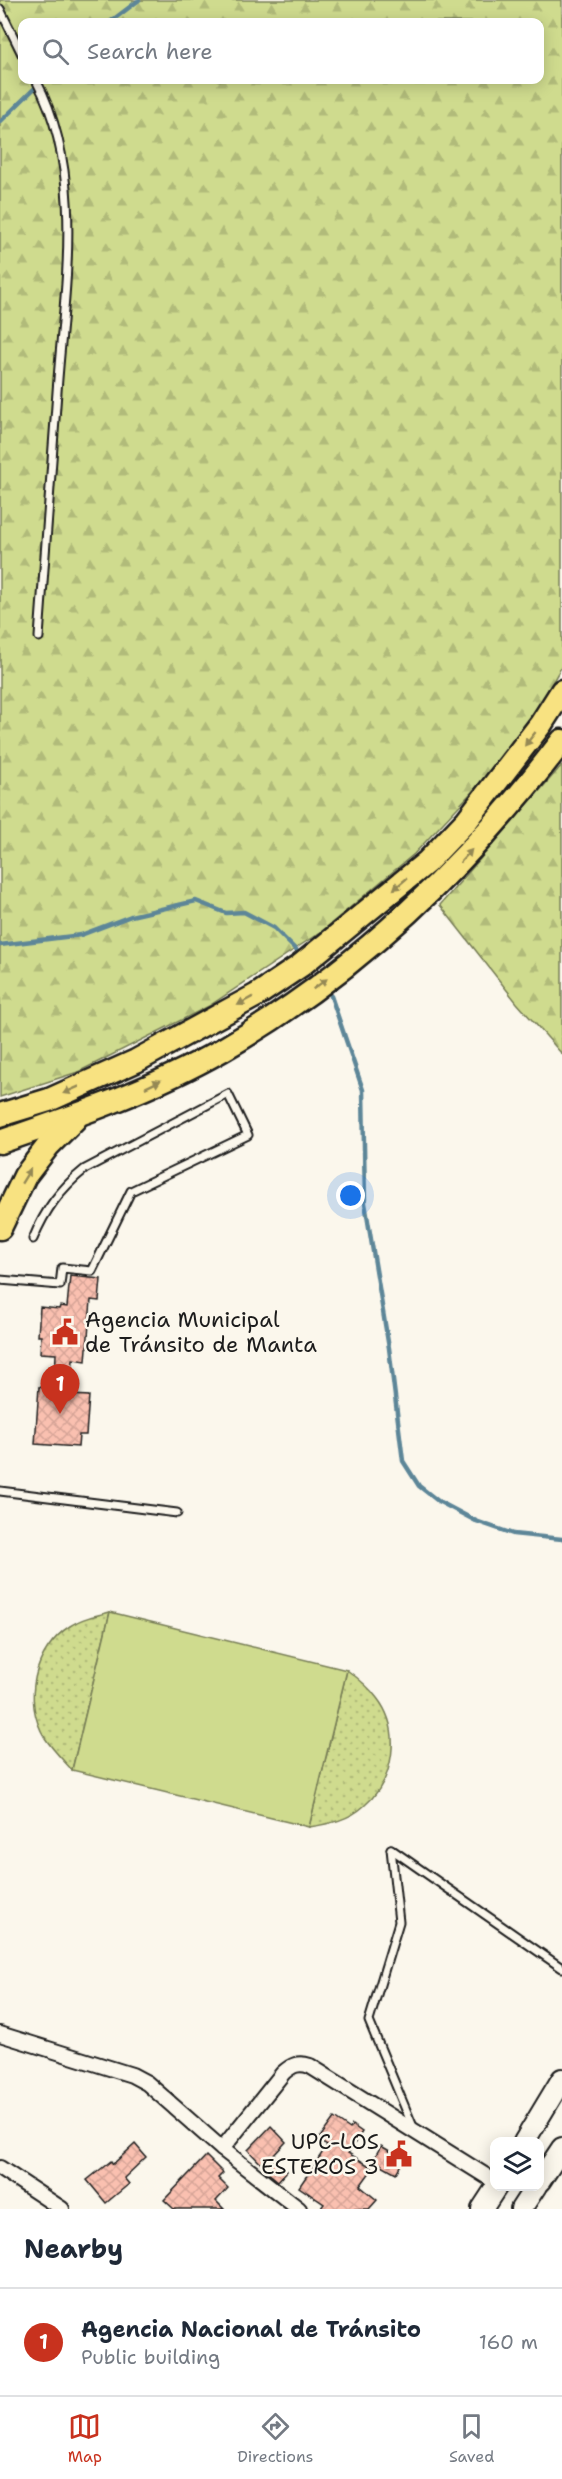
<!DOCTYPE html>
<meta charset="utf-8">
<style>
body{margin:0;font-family:"Shantell Sans",sans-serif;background:#f6f6f7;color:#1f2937}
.controls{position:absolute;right:18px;bottom:18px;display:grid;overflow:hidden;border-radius:12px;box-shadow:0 3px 15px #0003}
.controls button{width:54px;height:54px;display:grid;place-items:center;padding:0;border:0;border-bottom:2px solid #e0e1e3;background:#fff;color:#1f2937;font:30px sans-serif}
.you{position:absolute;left:351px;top:1196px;width:21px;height:21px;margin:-15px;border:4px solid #fff;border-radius:50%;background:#1a73e8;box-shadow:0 0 0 9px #1a73e833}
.badge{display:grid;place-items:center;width:39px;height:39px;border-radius:50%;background:#c8321e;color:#fff;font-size:20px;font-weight:700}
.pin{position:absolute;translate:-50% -50px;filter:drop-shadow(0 2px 3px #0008)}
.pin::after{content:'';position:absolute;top:32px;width:21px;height:18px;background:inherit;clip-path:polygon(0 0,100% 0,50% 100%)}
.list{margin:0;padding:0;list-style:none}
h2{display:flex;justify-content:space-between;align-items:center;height:78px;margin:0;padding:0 24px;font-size:26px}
h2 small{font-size:20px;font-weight:400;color:#747a83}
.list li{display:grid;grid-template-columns:39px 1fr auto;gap:18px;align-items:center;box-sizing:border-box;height:108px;padding:0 24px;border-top:2px solid #e0e1e3}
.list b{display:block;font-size:22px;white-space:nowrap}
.list p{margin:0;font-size:20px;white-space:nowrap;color:#747a83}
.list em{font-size:20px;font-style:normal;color:#747a83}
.icon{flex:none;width:33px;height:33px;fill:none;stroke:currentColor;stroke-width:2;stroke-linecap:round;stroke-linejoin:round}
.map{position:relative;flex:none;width:562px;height:2209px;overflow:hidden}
.search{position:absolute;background:#fff;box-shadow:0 3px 15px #0003;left:18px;right:18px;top:18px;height:66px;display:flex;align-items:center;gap:15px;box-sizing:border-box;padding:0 21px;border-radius:12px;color:#747a83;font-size:22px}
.sheet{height:186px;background:#fff}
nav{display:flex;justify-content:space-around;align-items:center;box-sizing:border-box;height:84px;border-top:2px solid #e0e1e3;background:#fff;font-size:16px;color:#747a83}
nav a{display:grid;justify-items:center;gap:3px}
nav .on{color:#c8321e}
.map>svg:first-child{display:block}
</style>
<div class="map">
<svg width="562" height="2209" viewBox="0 0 562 2209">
<defs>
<pattern id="grass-dots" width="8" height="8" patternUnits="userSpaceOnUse" patternTransform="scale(1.5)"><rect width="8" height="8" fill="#cfdb8e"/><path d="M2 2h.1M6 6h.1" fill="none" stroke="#b1bb7a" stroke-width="1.8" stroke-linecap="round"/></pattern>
<pattern id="forest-firs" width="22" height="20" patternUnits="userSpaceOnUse" patternTransform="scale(1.5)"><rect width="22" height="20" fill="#cfdb8e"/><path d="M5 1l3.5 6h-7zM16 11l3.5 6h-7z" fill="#b1bb7a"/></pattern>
<pattern id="building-cross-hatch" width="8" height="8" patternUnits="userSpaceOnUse" patternTransform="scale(1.5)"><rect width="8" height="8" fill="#fac0b0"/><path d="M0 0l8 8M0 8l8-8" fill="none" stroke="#d6a497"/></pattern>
</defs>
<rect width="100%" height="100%" fill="#fbf7ec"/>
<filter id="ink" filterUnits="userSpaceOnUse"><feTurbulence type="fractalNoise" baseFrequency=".0167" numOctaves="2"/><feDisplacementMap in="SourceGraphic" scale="12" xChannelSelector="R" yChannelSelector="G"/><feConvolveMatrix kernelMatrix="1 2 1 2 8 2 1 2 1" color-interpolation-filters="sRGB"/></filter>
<g filter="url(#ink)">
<!-- grass -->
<g fill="url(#grass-dots)" stroke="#767c55" stroke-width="1.5">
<path d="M 110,1612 L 72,1770 C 63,1760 52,1749 45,1738 C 22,1701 34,1649 70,1626 C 82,1618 97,1615 110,1612 Z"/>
<path d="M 347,1670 C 358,1678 369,1687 377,1698 C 402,1730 395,1780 364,1806 C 349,1820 329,1824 309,1827 Z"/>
</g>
<!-- forest -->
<g fill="url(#forest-firs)" stroke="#767c55" stroke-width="1.5" fill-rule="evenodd">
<path d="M 0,0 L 562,0 L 562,666 L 539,705 L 485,778 L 414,854 L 322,931 L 209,1006 L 78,1072 L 0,1097 ZM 22,22 L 540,22 L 540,80 L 22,80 Z"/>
<polygon points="562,765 562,1054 517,1003 440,905"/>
</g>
<!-- pitch -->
<polygon fill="#cfdb8e" stroke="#767c55" stroke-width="1.5" points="110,1612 347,1670 309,1827 72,1770"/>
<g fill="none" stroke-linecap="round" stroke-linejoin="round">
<!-- stream -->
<g stroke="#5d8698" stroke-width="4.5">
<polyline points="110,22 139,0"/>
<polyline points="0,122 43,80"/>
<polyline points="0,945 81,935 131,916 196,901 226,913 244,912 274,928 298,952"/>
<polyline points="331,996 363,1090 365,1203 389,1348 403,1461 419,1486 438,1501 476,1521 513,1534 562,1539"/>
</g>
</g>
<!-- building -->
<g fill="url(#building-cross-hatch)" stroke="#1c1c1c" stroke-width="1.5">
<polygon points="70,1276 101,1279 99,1301 91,1300 86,1361 73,1359 71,1395 89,1396 86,1435 79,1435 78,1447 35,1444 39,1387 45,1388 46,1378 55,1378 56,1354 40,1353 41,1336 38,1336 40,1307 59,1309 60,1306 67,1307"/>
<polygon points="334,2118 350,2129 352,2125 362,2132 348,2153 373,2168 360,2186 377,2200 369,2209 320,2209 324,2204 299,2187 327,2146 318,2140"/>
<polygon points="271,2126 286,2142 271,2158 287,2171 278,2181 267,2172 268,2171 248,2150"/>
<polygon points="135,2144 146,2157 124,2178 129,2184 106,2203 87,2180 111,2161 113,2164"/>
<polygon points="381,2146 404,2159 396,2173 373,2160"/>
<polygon points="206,2156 223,2173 218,2178 228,2188 216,2201 224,2209 174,2209 164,2200"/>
</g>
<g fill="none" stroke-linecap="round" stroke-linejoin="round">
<!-- lane casing -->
<g stroke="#1c1c1c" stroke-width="11">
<g id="lane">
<polyline points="0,9 22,54"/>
<path d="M 36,80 C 86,174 64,290 57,392 C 51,473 45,555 39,637"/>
<path d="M 0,1280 L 60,1285 L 62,1268 L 92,1271 L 131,1191 L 248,1135 L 228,1094 L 85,1169 C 60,1189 45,1210 33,1239"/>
<polyline points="0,1491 177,1513"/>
<polyline points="391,1849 399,1922 369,2021 414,2129"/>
<polyline points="391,1849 562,1968"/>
</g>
</g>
<!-- street casing -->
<g stroke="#1c1c1c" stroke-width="18">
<g id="street">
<polyline points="0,2034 132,2075 147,2083 222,2149 299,2209"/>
<path d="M 222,2149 L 283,2073 C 292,2065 298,2062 310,2066 L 494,2181"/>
<polyline points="0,2168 62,2209"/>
</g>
</g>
<!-- secondary casing -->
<g stroke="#1c1c1c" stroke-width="24">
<g id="secondary">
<polyline points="524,2142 562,2079"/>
<polyline points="540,2181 562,2148"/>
<polyline points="482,2209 497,2186"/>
<polyline points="521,2209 536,2186"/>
</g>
</g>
<!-- primary casing -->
<g stroke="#1c1c1c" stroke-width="27">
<g id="primary">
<polyline points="0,1115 49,1100 136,1061 257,995 300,966 427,862 467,820 541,724 562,691"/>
<path d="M 0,1142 C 76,1116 152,1090 222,1050 C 358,971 467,866 562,741"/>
<polyline points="0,1228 25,1176 48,1146 75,1119"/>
</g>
</g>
<!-- lane -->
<use href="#lane" stroke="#fbf7ec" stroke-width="7"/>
<!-- street -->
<use href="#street" stroke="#fbf7ec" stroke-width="14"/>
<!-- secondary -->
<use href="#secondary" stroke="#fbf7ec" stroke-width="20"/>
<!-- primary -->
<use href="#primary" stroke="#f8e281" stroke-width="22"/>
</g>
<!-- one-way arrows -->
<defs><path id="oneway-solid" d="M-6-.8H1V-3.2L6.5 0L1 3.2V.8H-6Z" transform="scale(1.5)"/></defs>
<g fill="#958954">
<use href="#oneway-solid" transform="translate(530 739) rotate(128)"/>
<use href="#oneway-solid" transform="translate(466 856) rotate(-48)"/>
<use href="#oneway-solid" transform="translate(400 884) rotate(140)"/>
<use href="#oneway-solid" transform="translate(320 984) rotate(-36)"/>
<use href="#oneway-solid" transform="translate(245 1001) rotate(151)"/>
<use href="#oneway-solid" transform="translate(153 1084) rotate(-26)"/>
<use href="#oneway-solid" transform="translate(71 1090) rotate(156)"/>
<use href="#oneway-solid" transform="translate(26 1176) rotate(-58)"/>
</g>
</g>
<!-- icons -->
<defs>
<g id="civic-bare" transform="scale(2.07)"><path d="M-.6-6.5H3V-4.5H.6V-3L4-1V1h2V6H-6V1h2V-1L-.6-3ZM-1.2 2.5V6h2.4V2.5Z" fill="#c8321e" stroke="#fbf7ec" stroke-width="2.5" paint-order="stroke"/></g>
</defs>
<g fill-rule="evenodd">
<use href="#civic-bare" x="65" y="1332"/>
<use href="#civic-bare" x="399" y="2154"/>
</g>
<g text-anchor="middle" stroke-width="5" stroke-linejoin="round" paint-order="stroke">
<!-- poi labels -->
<g font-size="22" fill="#1c1c1c" stroke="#fbf7ec" text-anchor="start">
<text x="85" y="1327">Agencia Municipal<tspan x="85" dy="25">de Tránsito de Manta</tspan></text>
<text x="379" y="2149" text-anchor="end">UPC-LOS<tspan x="379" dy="25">ESTEROS 3</tspan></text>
</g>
</g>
</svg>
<div class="controls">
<button><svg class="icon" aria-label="layers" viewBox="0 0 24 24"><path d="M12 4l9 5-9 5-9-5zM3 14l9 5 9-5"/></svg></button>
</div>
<div class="you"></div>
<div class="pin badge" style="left:60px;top:1414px">1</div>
<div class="search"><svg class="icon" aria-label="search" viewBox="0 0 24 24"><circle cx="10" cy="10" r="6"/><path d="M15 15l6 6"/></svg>Search here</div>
</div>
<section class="sheet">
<h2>Nearby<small></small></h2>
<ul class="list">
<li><span class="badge">1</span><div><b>Agencia Nacional de Tránsito</b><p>Public building</p></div><em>160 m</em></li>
</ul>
</section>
<nav>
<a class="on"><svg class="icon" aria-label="map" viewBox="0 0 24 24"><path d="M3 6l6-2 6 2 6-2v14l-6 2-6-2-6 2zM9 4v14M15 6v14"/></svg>Map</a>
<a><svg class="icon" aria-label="directions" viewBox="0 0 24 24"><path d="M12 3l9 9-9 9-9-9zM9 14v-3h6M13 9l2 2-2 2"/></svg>Directions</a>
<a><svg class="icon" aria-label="saved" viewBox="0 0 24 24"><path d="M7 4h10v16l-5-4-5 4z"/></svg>Saved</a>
</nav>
